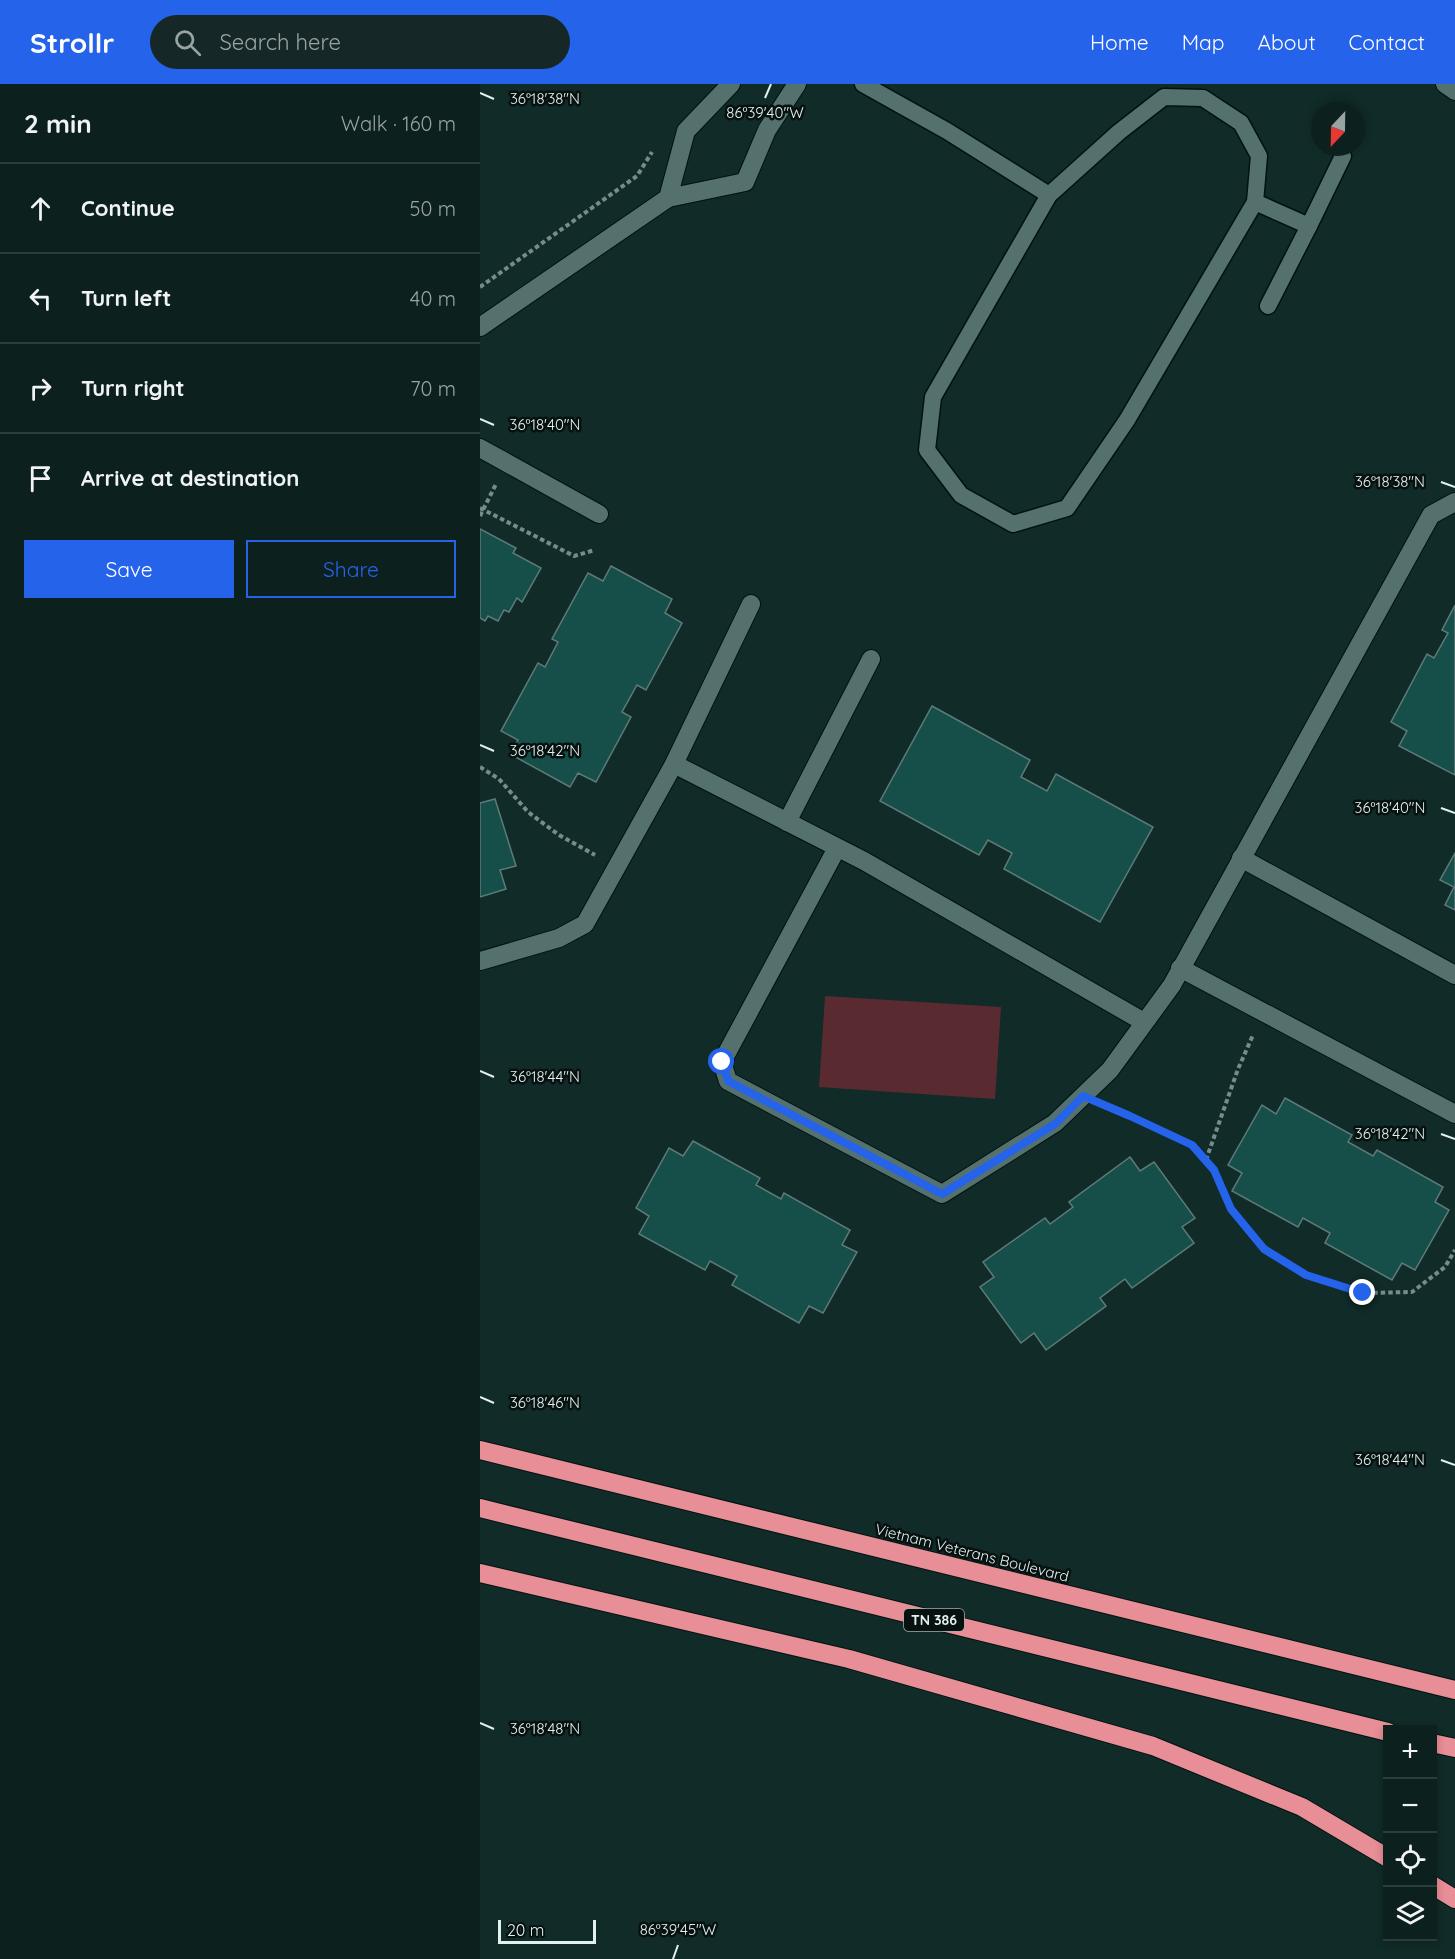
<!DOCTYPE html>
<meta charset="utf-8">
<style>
body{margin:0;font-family:Quicksand,sans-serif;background:#152827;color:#f1f3f6}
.controls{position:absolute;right:18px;bottom:18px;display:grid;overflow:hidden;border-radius:0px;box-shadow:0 3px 9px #0003}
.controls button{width:54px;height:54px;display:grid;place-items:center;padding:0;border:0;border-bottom:2px solid #2c3e3c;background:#0c201e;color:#f1f3f6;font:30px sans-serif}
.compass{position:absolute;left:831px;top:18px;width:54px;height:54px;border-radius:50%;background:#0c201e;box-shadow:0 3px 9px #0003;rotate:202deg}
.scale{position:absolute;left:18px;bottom:15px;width:98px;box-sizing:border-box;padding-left:6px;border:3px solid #e2f1ef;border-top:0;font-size:16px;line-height:21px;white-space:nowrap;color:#e2f1ef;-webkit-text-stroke:4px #061110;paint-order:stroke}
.stop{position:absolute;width:18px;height:18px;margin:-14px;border:4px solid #2563eb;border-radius:50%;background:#fff}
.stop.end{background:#2563eb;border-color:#fff;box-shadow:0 2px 6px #0008}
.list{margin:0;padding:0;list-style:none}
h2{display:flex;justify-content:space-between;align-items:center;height:78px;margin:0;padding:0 24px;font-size:26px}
h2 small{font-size:20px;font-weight:400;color:#9aa3a4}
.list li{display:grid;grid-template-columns:39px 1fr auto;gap:18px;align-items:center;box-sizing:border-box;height:90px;padding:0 24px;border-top:2px solid #2c3e3c}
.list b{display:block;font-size:22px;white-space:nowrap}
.list em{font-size:20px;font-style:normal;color:#9aa3a4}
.actions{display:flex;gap:12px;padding:18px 24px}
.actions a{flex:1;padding:14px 0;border:2px solid #2563eb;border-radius:0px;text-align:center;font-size:21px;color:#2563eb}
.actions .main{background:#2563eb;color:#fff}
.icon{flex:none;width:33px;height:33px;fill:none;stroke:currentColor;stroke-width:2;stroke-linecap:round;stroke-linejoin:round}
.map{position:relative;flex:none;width:975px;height:1875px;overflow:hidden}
header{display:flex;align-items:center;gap:36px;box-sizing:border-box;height:84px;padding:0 30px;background:#2563eb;color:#fff}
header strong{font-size:28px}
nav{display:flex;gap:33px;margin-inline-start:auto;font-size:21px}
.search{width:420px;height:54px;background:#152827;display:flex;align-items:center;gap:15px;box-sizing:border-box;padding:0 21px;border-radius:33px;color:#9aa3a4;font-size:22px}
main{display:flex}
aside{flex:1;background:#0c201e}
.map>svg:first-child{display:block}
</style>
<header>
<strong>Strollr</strong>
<div class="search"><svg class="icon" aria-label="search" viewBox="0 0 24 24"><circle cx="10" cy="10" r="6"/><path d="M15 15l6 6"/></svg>Search here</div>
<nav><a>Home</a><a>Map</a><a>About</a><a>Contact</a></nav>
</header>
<main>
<aside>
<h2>2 min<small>Walk · 160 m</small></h2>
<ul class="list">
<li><svg class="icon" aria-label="ahead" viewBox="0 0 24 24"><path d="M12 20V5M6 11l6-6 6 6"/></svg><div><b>Continue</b></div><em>50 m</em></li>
<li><svg class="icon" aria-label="left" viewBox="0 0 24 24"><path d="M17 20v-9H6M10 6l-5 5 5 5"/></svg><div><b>Turn left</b></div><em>40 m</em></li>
<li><svg class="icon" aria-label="right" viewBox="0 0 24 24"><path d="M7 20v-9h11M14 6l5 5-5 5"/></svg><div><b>Turn right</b></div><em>70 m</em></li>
<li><svg class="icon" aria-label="arrive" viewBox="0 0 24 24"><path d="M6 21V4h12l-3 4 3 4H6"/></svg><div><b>Arrive at destination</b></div></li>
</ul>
<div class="actions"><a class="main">Save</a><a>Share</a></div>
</aside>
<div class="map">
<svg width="975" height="1875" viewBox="0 0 975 1875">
<rect width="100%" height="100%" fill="#102b28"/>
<!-- green -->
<polygon fill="#592b30" points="345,912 521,923 515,1015 339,1003"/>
<!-- building -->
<g fill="#164e4a" stroke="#5f7b78" stroke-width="1.5">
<polygon points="0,445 36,464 33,469 61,484 42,518 37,514 29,528 24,526 18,537 8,532 5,537 0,534"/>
<polygon points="131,482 192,515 185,529 202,539 166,606 157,601 142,628 151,633 116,698 98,689 90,703 30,670 38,656 21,647 58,579 65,583 78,558 72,555 108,489 123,497"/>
<polygon points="975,521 975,691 919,662 927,647 911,638 947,570 954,574 968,549 962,546"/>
<polygon points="452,622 550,676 541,693 567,707 576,690 673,743 620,838 524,785 532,769 508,756 499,771 400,717"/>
<polygon points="15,715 36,782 20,786 26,805 0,813 0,719"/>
<polygon points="975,769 975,826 965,821 974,803 960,796"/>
<polygon points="805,1014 872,1051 868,1058 893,1072 897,1066 963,1103 955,1118 969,1126 935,1186 922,1179 912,1196 845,1159 850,1149 823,1134 818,1143 752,1107 762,1089 748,1081 782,1021 796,1030"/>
<polygon points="213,1057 280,1094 276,1101 301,1115 304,1109 370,1146 362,1161 377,1168 343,1229 329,1222 319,1239 252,1201 257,1192 230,1177 225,1186 159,1150 169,1132 156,1124 189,1064 203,1072"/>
<polygon points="650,1073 660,1087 674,1078 715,1134 702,1143 714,1159 652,1204 645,1195 620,1214 626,1222 566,1266 554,1249 541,1259 500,1203 514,1193 503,1178 565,1134 570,1140 593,1123 589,1118"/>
</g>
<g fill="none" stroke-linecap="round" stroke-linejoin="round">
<!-- lane casing -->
<g stroke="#001311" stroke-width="19">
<g id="lane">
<polyline points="383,0 467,47 569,111"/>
<polygon points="684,13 723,14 761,39 779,72 775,118 647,336 587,424 533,440 481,411 447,366 453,313 569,111 639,48"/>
<polyline points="775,118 829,142 788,222"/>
<polyline points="829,142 863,72"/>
</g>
</g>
<!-- street casing -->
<g stroke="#001311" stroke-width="20">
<g id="street">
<polyline points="251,0 206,47 188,114 265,98 287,46 317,0"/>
<polyline points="965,0 975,7"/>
<polyline points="0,243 188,114"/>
<polyline points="0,364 119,430"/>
<polyline points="194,680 384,777 664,938"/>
<polyline points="307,738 391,575"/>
<polyline points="357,764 242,978 248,997 462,1110 575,1039 630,986 692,901 951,431 975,418"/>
<polyline points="761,774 975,891"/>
<polyline points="0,877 79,854 105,840 194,680 271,520"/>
<polyline points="700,884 975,1030"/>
</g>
</g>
<!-- highway casing -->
<g stroke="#001311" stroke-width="20">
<g id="highway">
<polyline points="0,1366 975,1606"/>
<polyline points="0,1424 908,1648"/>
<polyline points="0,1489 369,1575 673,1662 822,1723 908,1774"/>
<polyline points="952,1659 975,1664"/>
<polyline points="952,1801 975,1815"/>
</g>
</g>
<!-- path -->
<g stroke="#778c8a" stroke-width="4" stroke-dasharray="4.5 3" stroke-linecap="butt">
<polyline points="0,203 157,92 172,68"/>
<polyline points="0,424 94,472 115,466"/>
<polyline points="0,432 16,400"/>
<polyline points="0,683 19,695 48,728 79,751 115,771"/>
<polyline points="630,1023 712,1061 734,1086 751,1125 784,1165 826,1191 883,1209 932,1208 965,1183 975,1166"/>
<polyline points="726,1076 758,985 773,951"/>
</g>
<!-- lane -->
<use href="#lane" stroke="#55716e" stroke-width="16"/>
<!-- street -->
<use href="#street" stroke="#55716e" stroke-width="18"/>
<!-- highway -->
<use href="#highway" stroke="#e88e96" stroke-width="18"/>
</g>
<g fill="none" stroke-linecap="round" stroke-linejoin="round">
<!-- route -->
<polyline stroke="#2563eb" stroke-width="8" points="242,978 248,997 462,1110 575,1040 603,1012 650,1032 712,1061 734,1086 751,1125 784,1165 826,1191 883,1209"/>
</g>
<!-- ticks -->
<path fill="none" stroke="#e2f1ef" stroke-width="2" d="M 0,9 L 14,15M 285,14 L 291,0M 0,335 L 14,341M 961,398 L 975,403M 0,661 L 14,667M 961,724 L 975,729M 0,987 L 14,993M 961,1050 L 975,1055M 0,1313 L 14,1319M 961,1376 L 975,1381M 0,1639 L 14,1645M 193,1875 L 198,1861"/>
<g text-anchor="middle" stroke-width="5" stroke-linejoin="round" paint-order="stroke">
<!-- shield labels -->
<rect fill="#061110" stroke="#a0aeac" stroke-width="1.5" x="424" y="1525" width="60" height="22" rx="4.5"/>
<g font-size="14" font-weight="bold" fill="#e2f1ef">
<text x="454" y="1541">TN 386</text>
</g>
<!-- street labels -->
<g font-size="15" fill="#e2f1ef" stroke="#061110">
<text transform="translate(492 1469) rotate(14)" y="5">Vietnam Veterans Boulevard</text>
</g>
</g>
<g font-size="15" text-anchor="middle" fill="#e2f1ef" stroke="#061110" stroke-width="5" stroke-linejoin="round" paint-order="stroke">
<text x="65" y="20">36°18'38"N</text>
<text x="285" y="34">86°39'40"W</text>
<text x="65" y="346">36°18'40"N</text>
<text x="910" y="403">36°18'38"N</text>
<text x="65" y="672">36°18'42"N</text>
<text x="910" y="729">36°18'40"N</text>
<text x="65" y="998">36°18'44"N</text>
<text x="910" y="1055">36°18'42"N</text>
<text x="65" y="1324">36°18'46"N</text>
<text x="910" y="1381">36°18'44"N</text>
<text x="65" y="1650">36°18'48"N</text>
<text x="198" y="1851">86°39'45"W</text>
</g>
</svg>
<div class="controls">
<button>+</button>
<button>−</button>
<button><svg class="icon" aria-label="locate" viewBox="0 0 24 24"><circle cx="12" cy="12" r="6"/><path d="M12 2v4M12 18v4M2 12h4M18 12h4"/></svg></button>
<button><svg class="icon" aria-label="layers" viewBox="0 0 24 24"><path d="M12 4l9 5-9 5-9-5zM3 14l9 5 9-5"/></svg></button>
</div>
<svg class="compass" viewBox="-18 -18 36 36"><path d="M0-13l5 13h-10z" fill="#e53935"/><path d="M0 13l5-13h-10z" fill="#9aa3a4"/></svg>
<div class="scale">20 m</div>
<div class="stop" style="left:242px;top:978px"></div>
<div class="stop end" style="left:883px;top:1209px"></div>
</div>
</main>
